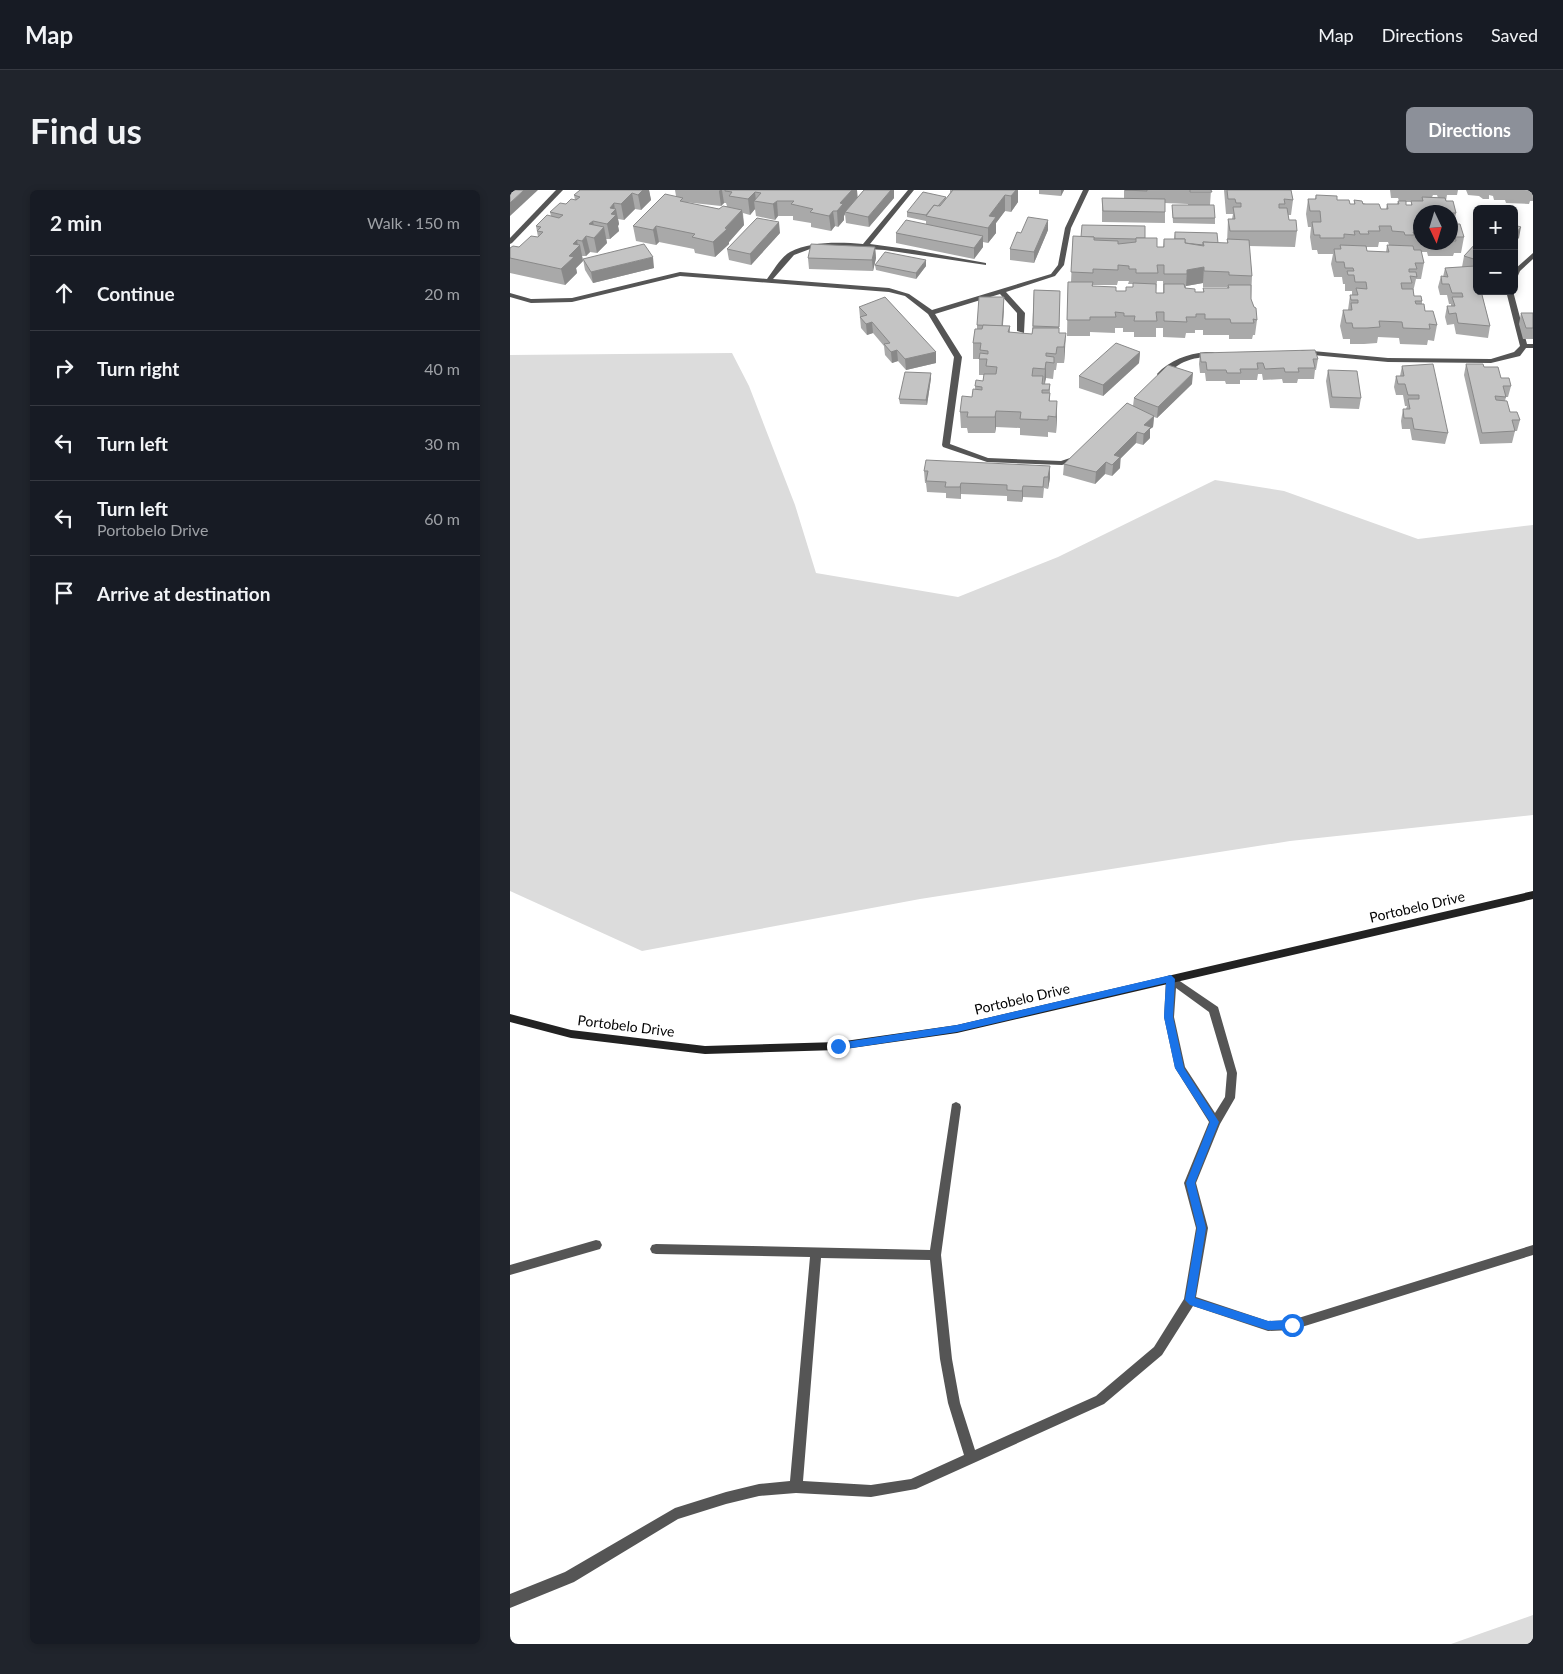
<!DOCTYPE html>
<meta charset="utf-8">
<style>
body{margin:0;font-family:Lato,sans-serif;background:#20242c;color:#f1f3f6}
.controls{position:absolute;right:15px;top:15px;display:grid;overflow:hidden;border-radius:8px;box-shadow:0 2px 8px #0003}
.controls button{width:45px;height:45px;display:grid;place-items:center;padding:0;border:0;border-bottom:1px solid #363941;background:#171b24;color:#f1f3f6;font:25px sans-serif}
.compass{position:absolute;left:903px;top:15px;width:45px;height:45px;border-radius:50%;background:#171b24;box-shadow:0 2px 8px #0003;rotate:176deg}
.stop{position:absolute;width:15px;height:15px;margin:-11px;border:4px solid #1a73e8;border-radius:50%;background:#fff}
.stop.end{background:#1a73e8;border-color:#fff;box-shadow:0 1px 5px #0008}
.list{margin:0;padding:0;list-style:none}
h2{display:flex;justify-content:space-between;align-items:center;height:65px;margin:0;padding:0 20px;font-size:21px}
h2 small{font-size:16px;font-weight:400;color:#9ea1a6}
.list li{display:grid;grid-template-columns:32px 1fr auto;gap:15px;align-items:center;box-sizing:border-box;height:75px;padding:0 20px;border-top:1px solid #363941}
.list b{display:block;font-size:19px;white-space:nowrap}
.list p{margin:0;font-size:16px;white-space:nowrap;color:#9ea1a6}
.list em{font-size:16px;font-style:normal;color:#9ea1a6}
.icon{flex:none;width:28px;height:28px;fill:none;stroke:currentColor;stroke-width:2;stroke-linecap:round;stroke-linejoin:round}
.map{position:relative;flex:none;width:1023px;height:1454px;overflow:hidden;border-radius:8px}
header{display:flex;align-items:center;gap:30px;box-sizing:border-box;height:70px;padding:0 25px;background:#171b24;border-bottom:1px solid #363941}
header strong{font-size:24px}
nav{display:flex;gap:28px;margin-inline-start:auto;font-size:18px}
.intro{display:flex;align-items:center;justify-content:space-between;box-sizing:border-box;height:120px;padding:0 30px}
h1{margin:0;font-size:35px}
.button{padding:12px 22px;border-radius:8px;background:#8c9099;color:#fff;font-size:18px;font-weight:700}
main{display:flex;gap:30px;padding:0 30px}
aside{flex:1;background:#171b24;border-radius:8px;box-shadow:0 2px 8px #0003}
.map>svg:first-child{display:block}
</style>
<header>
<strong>Map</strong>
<nav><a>Map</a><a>Directions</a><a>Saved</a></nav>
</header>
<div class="intro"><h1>Find us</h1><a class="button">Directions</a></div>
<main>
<aside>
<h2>2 min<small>Walk · 150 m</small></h2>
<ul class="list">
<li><svg class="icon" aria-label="ahead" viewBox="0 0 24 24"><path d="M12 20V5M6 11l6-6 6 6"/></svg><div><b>Continue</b></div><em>20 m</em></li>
<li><svg class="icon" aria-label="right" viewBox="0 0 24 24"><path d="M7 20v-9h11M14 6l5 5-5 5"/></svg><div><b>Turn right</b></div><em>40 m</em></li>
<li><svg class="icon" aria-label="left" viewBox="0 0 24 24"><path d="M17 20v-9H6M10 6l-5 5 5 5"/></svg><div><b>Turn left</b></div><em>30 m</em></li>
<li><svg class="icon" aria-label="left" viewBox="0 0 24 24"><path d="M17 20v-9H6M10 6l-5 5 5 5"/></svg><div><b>Turn left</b><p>Portobelo Drive</p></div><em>60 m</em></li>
<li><svg class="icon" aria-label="arrive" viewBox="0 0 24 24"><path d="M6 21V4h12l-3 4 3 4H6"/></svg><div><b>Arrive at destination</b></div></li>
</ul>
</aside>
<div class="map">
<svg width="1023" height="1454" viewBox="0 0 1023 1454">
<rect width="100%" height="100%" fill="#fff"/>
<!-- green -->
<g fill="#dcdcdc">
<polygon points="222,163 239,196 285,315 306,383 448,407 548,367 705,290 774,301 908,349 1023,335 1023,625 780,651 410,709 132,761 0,701 0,165"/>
<polygon points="1023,1425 1023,1454 941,1454"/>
</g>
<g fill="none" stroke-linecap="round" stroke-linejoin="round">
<!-- lane -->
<g fill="#555" fill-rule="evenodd">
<polygon points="46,0 53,0 2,53 0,54 0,48"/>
<path d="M 398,0 L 404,0 L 360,54 L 404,60 L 476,73 L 476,75 L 375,60 L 321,57 L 300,59 L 284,65 L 263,89 L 379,98 L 399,104 L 422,120 L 541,84 L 548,75 L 555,38 L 573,0 L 579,0 L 561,38 L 554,75 L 545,86 L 496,102 L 515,123 L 514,143 L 507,141 L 507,123 L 490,104 L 425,124 L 452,167 L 440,254 L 478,268 L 551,271 L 569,265 L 573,267 L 572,269 L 552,275 L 477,272 L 433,257 L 432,255 L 444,167 L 418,124 L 395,106 L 379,102 L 170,86 L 62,112 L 21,113 L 0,107 L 0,103 L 21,109 L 62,108 L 170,82 L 257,89 C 264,80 270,68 280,62 C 301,51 330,52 353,54 Z"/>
<polygon points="1023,63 1023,69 1010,81 1007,88 1004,90 1005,79"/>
<polygon points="996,101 1003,101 1017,154 1023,154 1023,158 1016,158 1010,166 981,173 878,172 792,164 788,162 792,160 878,168 981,169 1004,162 1010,156"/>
<path d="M 696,162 L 703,162 L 707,164 L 703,166 C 693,167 683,168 674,172 C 666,175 657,186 648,186 L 647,184 C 660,170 677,164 696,162 Z"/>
</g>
<!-- street -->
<g fill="#555" fill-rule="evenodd">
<path d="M 661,785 L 708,817 L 727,883 L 725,908 L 710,934 L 686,993 L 698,1038 L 686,1107 L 758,1131 L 782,1130 L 1023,1055 L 1023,1065 L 782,1140 L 758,1141 L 683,1116 L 652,1165 L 594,1214 L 406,1299 L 361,1307 L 286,1303 L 249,1306 L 216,1314 L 168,1329 L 64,1392 L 0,1418 L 0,1404 L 55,1382 L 165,1318 L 216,1302 L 249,1294 L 280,1291 L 300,1067 L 146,1064 L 142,1063 L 140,1059 L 142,1055 L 146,1054 L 420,1060 L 442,914 L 446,912 L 450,914 L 451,917 L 431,1065 L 442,1169 L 450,1213 L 465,1260 L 586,1206 L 644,1157 L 674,1109 L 686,1038 L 674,993 L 699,932 L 665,878 L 654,827 L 656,789 L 657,786 ZM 666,798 L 699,822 L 717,883 L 715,907 L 705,923 L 675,877 L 664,827 ZM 311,1068 L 420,1070 L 430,1169 L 438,1213 L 454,1265 L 401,1289 L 361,1295 L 293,1291 Z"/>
<polygon points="86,1050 90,1051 92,1055 90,1059 0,1085 0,1075"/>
</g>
<!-- secondary -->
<polygon fill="#222" fill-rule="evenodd" points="1023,701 1023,709 447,843 328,860 195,864 61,848 0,832 0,824 61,840 195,856 328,852 447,835"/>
</g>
<!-- wall -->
<g fill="#a9a9a9" fill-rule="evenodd">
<polygon points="139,0 141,10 131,20 125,19 114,30 108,29 109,34 108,36 109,41 100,49 96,49 97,53 87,63 80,62 76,66 72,66 73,71 66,78 67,83 55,95 0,83 0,58 9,57 28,47 26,36 41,26 40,22 56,14 65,10 64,5"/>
<path d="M 165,0 L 347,0 L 347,8 L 354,0 L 384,0 L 384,8 L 359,37 L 336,33 L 335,24 L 334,26 L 334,30 L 328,37 L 325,36 L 321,41 L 301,37 L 301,33 L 283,30 L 283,26 L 268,26 L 265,30 L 246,26 L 245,19 L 240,25 L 233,23 L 234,35 L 219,52 L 219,54 L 205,67 L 185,63 L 184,59 L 149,52 L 146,55 L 126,51 L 123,36 L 166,6 ZM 174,12 L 211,16 L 214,13 L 216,13 L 217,16 L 209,19 Z"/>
<polygon points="440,0 508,0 508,12 501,22 495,21 486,33 486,43 478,53 473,52 473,57 464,69 386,53 386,43 416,34 416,31 397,27 397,22 436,7 436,9 440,3"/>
<polygon points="529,0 554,0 551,6 529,4"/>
<polygon points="614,0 701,0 700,15 705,28 705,34 663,33 662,15 678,15 678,14 655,13 655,33 592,32 592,8 614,9"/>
<path d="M 714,0 L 781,0 L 783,10 L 781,25 L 778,25 L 779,30 L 787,41 L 785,57 L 739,56 L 742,86 L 741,109 L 747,130 L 745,145 L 743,145 L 742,149 L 719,149 L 719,145 L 693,145 L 693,140 L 685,140 L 685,143 L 676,143 L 675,148 L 653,147 L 653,138 L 646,138 L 646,147 L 624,147 L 624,142 L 613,142 L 613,138 L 605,138 L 605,143 L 580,142 L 580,146 L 557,146 L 558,92 L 561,92 L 563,46 L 635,48 L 647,57 L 653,57 L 654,49 L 664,49 L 665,42 L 708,53 L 717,53 L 718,29 L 722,29 L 723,24 L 716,24 ZM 608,91 L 619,91 L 618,94 L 623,94 L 623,97 L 615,101 L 606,101 L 583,96 L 583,95 L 607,95 ZM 647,91 L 653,91 L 653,103 L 646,103 ZM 693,93 L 693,97 L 717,97 L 717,98 L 693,98 L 693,102 L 685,102 L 676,98 L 676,96 Z"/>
<path d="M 880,0 L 1023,0 L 1023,11 L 1020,11 L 1019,14 L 996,13 L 995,10 L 984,10 L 983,6 L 979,5 L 979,9 L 973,9 L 969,6 L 958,5 L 956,0 L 948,0 L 947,5 L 937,5 L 936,11 L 946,23 L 944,34 L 954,47 L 951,63 L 944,63 L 943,66 L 918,66 L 917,62 L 911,62 L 914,73 L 911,89 L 906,89 L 903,102 L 904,106 L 912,111 L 912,114 L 915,121 L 927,135 L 924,151 L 918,150 L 917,155 L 890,154 L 889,148 L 868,147 L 867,153 L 854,154 L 840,154 L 840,149 L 833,149 L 830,136 L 833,120 L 838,120 L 840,105 L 842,105 L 842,101 L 835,101 L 835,94 L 833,94 L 832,87 L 824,87 L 821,74 L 823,64 L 808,64 L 807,60 L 802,60 L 800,47 L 801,37 L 798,37 L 796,24 L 798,9 L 805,9 L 806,5 L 827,10 L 840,14 L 844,14 L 844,10 L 871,19 L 876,19 L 877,14 L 887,14 L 888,11 L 889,11 L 888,8 L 881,8 ZM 923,5 L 927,5 L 928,8 L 922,7 ZM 896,12 L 901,12 L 901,15 L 896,15 ZM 910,22 L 940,22 L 940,52 L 910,52 ZM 869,52 L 878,52 L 879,55 L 877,55 L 876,62 L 857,61 L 857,57 L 868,57 Z"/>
<polygon points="538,40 524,73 500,70 500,59 511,43"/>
<polygon points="270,43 241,75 219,70 217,59"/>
<polygon points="967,52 967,82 966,81 980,136 978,148 946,144 944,134 937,135 935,127 937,116 941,116 941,114 939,114 937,105 930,105 928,97 931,86 933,87 935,78 952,77 954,66"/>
<polygon points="365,57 366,68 363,81 299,79 298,68"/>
<polygon points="73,69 144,78 83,93 75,80"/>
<polygon points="365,75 416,76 406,89 366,80"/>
<polygon points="524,100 550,101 549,143 555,159 554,173 547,173 546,180 544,180 543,189 536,188 535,194 540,194 540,211 547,227 546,243 538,242 538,247 510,245 510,238 486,237 485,243 458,243 457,238 451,238 450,222 462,207 465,199 465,196 473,191 474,185 469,185 469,169 463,169 463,153 467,139 467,135 494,107 493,136 500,136 500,143 522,144"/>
<polygon points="349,117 426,162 426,173 396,180 388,171 382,173 375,165 374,156 363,143 357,145 351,138"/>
<polygon points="1011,123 1023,123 1023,149 1013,149 1009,134"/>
<polygon points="630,162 629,173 593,206 569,198 569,186"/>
<polygon points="690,163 808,169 806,180 805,180 804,189 788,189 787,193 773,193 772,189 753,190 752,184 748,184 747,190 730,190 730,194 716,194 715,191 696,191 695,183 690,183 689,174"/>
<polygon points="956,174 974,177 991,188 1001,196 998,207 996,207 995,211 1000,222 1010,230 1007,241 1005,241 1002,253 970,254 954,185"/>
<polygon points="892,176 938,243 935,254 902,250 900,239 892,239 891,231 893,219 896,219 897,216 895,216 893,205 886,205 884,197 886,186 890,186"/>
<polygon points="818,180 851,208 849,219 820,218 816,191"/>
<polygon points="421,183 421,188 417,215 390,214 389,209"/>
<polygon points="682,194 647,228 644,227 643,237 640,239 640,248 633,255 626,253 611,268 610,278 602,286 595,284 585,294 553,285 554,274 623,216 624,208"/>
<polygon points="540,276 540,288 538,299 534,298 533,308 513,307 512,312 497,311 497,306 451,304 451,309 436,308 436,303 417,302 416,293 415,293 414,281"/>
</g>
<!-- shaded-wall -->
<g fill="#898989">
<polygon points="14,0 28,0 0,26 0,13"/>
<polygon points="133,0 139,0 141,10 131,20 128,5"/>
<polygon points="210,0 212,0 214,13 211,16 209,1"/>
<polygon points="342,0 347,0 348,10 335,22 335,24 334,26 334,30 328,37 327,21 330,13"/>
<polygon points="381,0 384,0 384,8 359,37 358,27"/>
<polygon points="506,0 508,0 508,12 501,22 501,6"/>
<polygon points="551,0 554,0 551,6"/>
<polygon points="245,2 246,11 244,11 245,19 240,25 238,9"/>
<polygon points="122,3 125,19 114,30 111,14"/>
<polygon points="495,5 495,21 486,33 486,43 478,53 478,38 479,26"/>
<polygon points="267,11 268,26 265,30 263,14"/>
<polygon points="104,13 105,20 106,19 109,34 108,36 109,41 100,49 97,34 100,18"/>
<polygon points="232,20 234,35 219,52 219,54 205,67 203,52"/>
<polygon points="323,21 325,36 321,41 319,26"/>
<polygon points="538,30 538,40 524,73 524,62"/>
<polygon points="83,31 86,46 94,37 97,53 87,63 84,48 79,34"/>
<polygon points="269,32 270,43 241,75 240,64"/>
<polygon points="146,36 149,52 146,55 143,40"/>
<polygon points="1011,37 1009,48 1004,53 1004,45"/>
<polygon points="76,46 80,62 76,66 72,51"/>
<polygon points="473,46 473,57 464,69 464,58"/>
<polygon points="67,50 68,56 70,55 73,71 66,78 67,83 55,95 51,79 59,66 63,54"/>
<polygon points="365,57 366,68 363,81 362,70"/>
<polygon points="143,67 144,78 83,93 81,82"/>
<polygon points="416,70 416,76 406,89 406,83"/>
<polygon points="694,77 693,93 676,96 677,80"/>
<polygon points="494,107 494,118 492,147 492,136"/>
<polygon points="362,132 363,143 357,145 356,134"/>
<polygon points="556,143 555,159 554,173 554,157"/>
<polygon points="387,160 388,171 382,173 381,162"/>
<polygon points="426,162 426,173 396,180 395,169"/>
<polygon points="630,162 629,173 593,206 593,195"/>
<polygon points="536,172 536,188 534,195 535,179"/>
<polygon points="421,183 421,188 417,215 416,210"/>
<polygon points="683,183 682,194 647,228 648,217"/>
<polygon points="547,211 547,227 546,243 546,227"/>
<polygon points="486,221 486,237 485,243 485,227"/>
<polygon points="644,226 643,237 640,239 640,248 633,255 634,235"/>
<polygon points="627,242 626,253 610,269 610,278 602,286 604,265"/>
<polygon points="596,272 595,284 585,294 586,282"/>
<polygon points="540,276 540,288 538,299 538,287"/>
<polygon points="451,293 451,309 450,297"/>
<polygon points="513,296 513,307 512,312 512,301"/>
</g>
<!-- building -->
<g fill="#c4c4c4" stroke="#898989">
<polygon points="0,0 14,0 0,13"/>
<polygon points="70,0 133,0 128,5 122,3 111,14 104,13 100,18 106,19 101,24 106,25 97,34 83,31 79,34 94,37 84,48 76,46 72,51 67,50 63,54 70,55 59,66 64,67 51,79 0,68 0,58 3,56 9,57 21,46 28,47 33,42 27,41 31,37 26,36 37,25 49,28 53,25 40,22 50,13 56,14 61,9 66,10 70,7 64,5"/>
<polygon points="215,0 342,0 330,13 333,14 327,21 323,21 319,26 300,22 303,19 281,14 284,11 267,11 263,14 244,11 251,3 245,2 238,9 219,6 222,2 215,1"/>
<polygon points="354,0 381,0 358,27 335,22"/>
<polygon points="443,0 506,0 501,6 495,5 479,26 486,27 478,38 416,26 424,15 430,16"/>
<polygon points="615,0 637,0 637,1"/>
<polygon points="680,0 701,0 702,2 680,2"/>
<polygon points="717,0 781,0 783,10 774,9 775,14 769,14 769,18 777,18 779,30 786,30 787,41 720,41 718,29 725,29 723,17 731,17 731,13 726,13 725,9 718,9"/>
<polygon points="413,2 436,7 428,16 424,15 416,25 397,22"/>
<polygon points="155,4 173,8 170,11 209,19 213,16 232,20 215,38 217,39 203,52 182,47 185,44 146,36 143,40 123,36"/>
<polygon points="806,5 827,6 827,10 839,10 840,14 845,14 844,10 852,11 853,14 869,14 871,19 878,19 877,14 889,14 888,11 896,11 896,15 902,15 901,11 913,11 912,7 935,8 936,11 943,11 946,23 940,23 940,22 910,22 910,46 908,46 907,42 903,42 904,45 895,45 894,42 882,41 881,36 869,36 870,41 858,41 859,44 850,44 849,41 844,41 845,45 834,44 834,48 810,48 810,45 804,45 802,32 811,32 810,21 800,21 798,9 806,9"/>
<polygon points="592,8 655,9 655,22 593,21"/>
<polygon points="662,15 704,15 705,28 663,28"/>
<polygon points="518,27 538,30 524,62 500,59 507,42 511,43"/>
<polygon points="247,28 269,32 240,64 217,59"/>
<polygon points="396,30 473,46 464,58 386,43"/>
<polygon points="940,34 950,34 954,47 945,47 946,51 940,51"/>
<polygon points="572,35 635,36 635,48 626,48 626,49 584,48 584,47 571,47"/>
<polygon points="1004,35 1011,37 1004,45"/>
<polygon points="665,42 707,43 708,53 693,52 693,55 675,53 675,49 665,49"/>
<polygon points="563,46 584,47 584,50 608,51 608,54 626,52 626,48 647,48 647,57 654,57 654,49 675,49 675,53 694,56 693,52 718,53 717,49 739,50 742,86 719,85 719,82 694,81 694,77 677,80 677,84 654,84 654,75 647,75 648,83 626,83 626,79 619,79 619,76 608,75 608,80 583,79 583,83 561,82"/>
<polygon points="967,52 967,70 954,66"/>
<polygon points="134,54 143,67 81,82 73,69"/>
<polygon points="301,54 365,57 362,70 298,68"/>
<polygon points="830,55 856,56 857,61 879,62 877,55 903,56 904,60 911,60 914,73 905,73 907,79 899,79 899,82 906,82 907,87 900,86 902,93 891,93 892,99 903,99 904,106 911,106 912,111 905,111 906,114 914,114 915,121 923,121 927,135 919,134 920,139 893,138 892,132 869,131 870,137 857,138 843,138 842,133 836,133 833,120 842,120 841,113 848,113 848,110 841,110 840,105 848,105 846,98 857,99 856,92 845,92 844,85 838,85 837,81 844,81 843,78 835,78 834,72 826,72 824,59 831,59"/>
<polygon points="375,62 416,70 406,83 365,75"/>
<polygon points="965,76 967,84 967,101 971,101 980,136 948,133 946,123 939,124 937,116 945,116 942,107 953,107 952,103 942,103 939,94 932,94 931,86 938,87 935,78"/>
<polygon points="558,92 583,92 582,96 606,97 606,101 616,101 616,97 623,97 623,93 646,94 646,103 654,103 654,94 674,94 675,98 685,99 685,102 694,102 693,98 719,98 718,95 741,95 741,109 744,117 746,118 747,130 743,129 744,133 721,133 720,129 695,129 695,124 686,124 686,127 676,127 677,132 654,131 654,122 646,122 647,131 624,131 625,126 614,126 614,123 605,122 606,127 580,127 580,130 557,130"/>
<polygon points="524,100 550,101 549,137 523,136"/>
<polygon points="375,107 426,162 395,169 387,160 381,162 374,154 380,153 362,132 356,134 350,127 357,125 349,117"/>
<polygon points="469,107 494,107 492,136 467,135"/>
<polygon points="1011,123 1023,123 1023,138 1016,138"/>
<polygon points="473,135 500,136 498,142 522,144 523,138 549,138 549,143 556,143 554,157 547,157 546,164 536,163 536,166 544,167 544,173 536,172 535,179 523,178 522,186 533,186 532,194 540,194 539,200 532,200 532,203 540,203 539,211 547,211 546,227 538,226 538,230 510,229 511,222 486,221 485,227 457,227 458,222 450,222 452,206 462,207 463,199 472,200 472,197 465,196 466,190 473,191 474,184 486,184 487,177 476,176 477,169 469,169 470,163 478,164 478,161 470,160 471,153 463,153 465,139 472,139"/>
<polygon points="606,153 630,162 593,195 569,186"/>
<polygon points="805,160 808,169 803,169 805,178 788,178 789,182 775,182 774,178 755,179 753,173 747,173 748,179 730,179 731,183 717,183 716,180 697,180 696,172 691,172 690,163"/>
<polygon points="923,174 938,243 904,239 902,228 894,228 893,219 900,219 898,209 909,209 909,205 898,205 895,194 888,194 886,186 894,186 892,176"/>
<polygon points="956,174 973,174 974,177 988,177 991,188 999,188 1001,196 993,196 996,207 985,206 986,210 997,211 1000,222 1007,222 1010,230 1002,230 1005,241 972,243"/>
<polygon points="658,175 683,183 648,217 624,208"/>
<polygon points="818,180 847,181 851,208 822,207"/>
<polygon points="395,182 421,183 416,210 389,209"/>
<polygon points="617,213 644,226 634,235 641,237 634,244 627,242 604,265 610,267 602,275 596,272 586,282 554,274"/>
<polygon points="416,270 540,276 538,287 534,287 533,297 513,296 512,301 497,300 497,295 451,293 450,297 435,297 436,292 416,291 418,281 414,281"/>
</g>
<!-- route -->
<polygon fill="#1a73e8" points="661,785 665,789 663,827 674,878 709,932 685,993 696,1038 685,1108 758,1131 782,1130 787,1135 782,1139 758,1140 680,1115 675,1110 687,1038 676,993 700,932 665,878 654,827 656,793 447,842 328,860 323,856 328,853 447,835"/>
<g text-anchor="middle" stroke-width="4" stroke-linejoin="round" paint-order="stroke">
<!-- street labels -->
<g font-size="14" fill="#000" stroke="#fff">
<text transform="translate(907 717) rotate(-13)" y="5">Portobelo Drive</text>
<text transform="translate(512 809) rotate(-13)" y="5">Portobelo Drive</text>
<text transform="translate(116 836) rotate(7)" y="5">Portobelo Drive</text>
</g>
</g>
</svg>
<div class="controls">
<button>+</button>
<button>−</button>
</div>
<svg class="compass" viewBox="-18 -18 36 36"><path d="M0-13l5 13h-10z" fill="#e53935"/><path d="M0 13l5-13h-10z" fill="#9ea1a6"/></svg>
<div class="stop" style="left:782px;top:1135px"></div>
<div class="stop end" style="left:328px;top:856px"></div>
</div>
</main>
